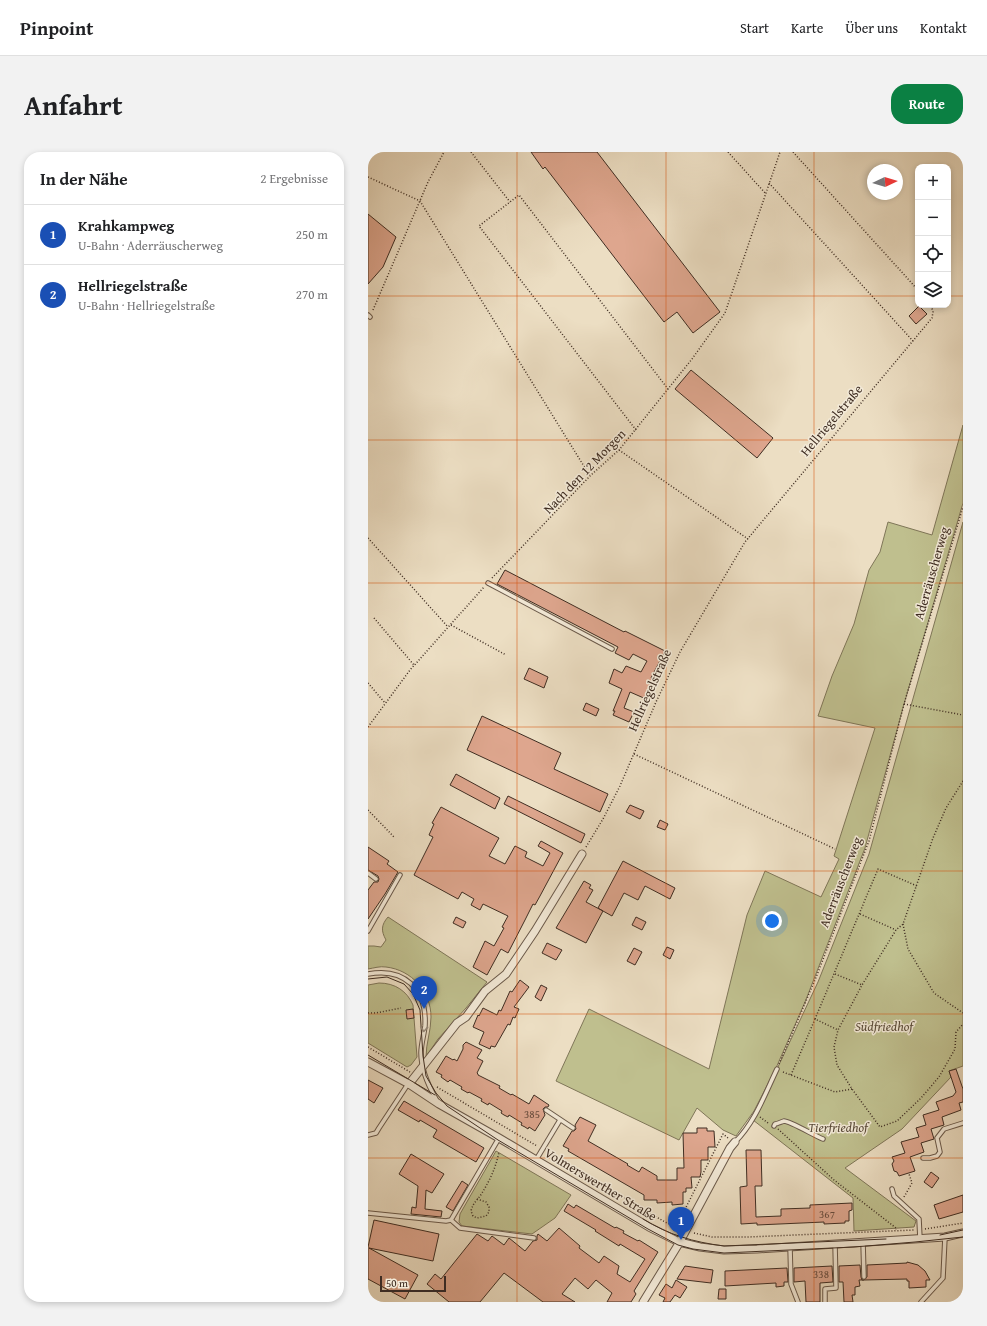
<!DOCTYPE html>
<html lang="de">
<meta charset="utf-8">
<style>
body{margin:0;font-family:"Gentium Book Plus",serif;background:#f2f2f2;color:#202124}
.controls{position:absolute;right:12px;top:12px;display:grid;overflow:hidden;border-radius:8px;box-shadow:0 2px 6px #0003}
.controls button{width:36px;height:36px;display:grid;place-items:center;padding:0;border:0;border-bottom:1px solid #e0e0e0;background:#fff;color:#202124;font:20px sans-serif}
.compass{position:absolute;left:499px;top:12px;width:36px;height:36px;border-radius:50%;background:#fff;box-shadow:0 2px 6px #0003;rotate:86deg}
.scale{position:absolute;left:12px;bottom:10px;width:66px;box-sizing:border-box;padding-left:4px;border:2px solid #3f2d22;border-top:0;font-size:11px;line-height:14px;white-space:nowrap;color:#3f2d22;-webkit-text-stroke:3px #f3ead8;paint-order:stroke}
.you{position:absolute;left:404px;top:769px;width:14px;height:14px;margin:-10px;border:3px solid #fff;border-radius:50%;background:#1a73e8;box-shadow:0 0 0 6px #1a73e833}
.badge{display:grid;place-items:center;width:26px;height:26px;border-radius:50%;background:#0b8043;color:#fff;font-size:13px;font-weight:700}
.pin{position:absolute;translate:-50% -33px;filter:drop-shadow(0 1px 2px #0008)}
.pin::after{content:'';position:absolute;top:21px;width:14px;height:12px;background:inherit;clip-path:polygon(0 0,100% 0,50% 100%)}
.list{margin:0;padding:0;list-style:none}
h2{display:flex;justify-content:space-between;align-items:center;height:52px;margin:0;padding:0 16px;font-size:17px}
h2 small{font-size:13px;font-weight:400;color:#757577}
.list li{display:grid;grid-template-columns:26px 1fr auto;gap:12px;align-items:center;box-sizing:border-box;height:60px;padding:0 16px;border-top:1px solid #e0e0e0}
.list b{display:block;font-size:15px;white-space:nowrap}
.list p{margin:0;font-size:13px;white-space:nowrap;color:#757577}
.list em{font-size:13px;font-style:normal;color:#757577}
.icon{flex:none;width:22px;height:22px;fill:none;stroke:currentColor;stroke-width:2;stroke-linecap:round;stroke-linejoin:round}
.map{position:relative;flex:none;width:595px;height:1150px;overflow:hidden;border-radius:16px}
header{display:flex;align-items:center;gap:24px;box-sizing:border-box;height:56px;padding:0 20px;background:#fff;border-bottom:1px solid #e0e0e0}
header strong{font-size:19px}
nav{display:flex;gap:22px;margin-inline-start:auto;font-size:14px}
.intro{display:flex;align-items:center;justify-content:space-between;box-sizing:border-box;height:96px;padding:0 24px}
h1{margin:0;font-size:28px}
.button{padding:10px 18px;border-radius:16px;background:#0b8043;color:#fff;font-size:14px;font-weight:700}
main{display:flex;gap:24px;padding:0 24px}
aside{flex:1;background:#fff;border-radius:16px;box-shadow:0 2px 6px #0003}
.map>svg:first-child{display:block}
</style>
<header>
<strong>Pinpoint</strong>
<nav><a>Start</a><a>Karte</a><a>Über uns</a><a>Kontakt</a></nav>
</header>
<div class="intro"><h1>Anfahrt</h1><a class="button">Route</a></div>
<main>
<aside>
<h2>In der Nähe<small>2 Ergebnisse</small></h2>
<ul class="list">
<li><span class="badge" style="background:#1a4fb4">1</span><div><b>Krahkampweg</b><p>U-Bahn · Aderräuscherweg</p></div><em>250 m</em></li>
<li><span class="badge" style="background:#1a4fb4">2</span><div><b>Hellriegelstraße</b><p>U-Bahn · Hellriegelstraße</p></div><em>270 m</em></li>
</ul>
</aside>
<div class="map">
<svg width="595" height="1150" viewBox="0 0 595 1150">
<rect width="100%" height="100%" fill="#ecdec3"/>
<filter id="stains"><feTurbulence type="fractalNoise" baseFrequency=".005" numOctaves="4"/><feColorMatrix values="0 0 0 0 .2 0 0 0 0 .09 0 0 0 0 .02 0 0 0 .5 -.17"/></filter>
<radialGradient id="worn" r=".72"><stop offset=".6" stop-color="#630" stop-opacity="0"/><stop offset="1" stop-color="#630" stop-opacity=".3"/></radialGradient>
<!-- green -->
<g fill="#bfbf8e" stroke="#7f7658">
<polygon points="595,273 595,351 536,552 497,696 437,850 408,916 386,959 368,984 355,978 329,956 311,988 188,929 221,857 341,917 379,763 397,719 453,745 471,707 466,704 507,576 450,564 464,524 486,472 501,418 512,400 520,370 564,383"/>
<polygon points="595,370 595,914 581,919 583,925 534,977 477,1016 548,1069 546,1075 486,1079 485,1046 385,968 450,830 501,702"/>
<path d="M 20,765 L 119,830 L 98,856 L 70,887 L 58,905 C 58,891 63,879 63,865 C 63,840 44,818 18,815 C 12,814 6,816 0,817 L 0,794 L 6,794 L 13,795 L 18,788 C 13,779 13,773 20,765 Z"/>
<path d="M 11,831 C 27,831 39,839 45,853 L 49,905 L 43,913 L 39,915 L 0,891 L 0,833 Z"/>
<polygon points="128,999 203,1043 187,1066 164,1082 94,1074 91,1070 92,1062"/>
</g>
<!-- building -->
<g fill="#dea68e" stroke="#3f2d22">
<polygon points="163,0 229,0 352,160 325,181 309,160 296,170 177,15 175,17"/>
<polygon points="0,62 28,85 15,115 0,132"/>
<polygon points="551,154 559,162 548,172 541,164"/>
<polygon points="323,218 405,286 389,306 307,237"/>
<polygon points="137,418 256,480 257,479 297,499 283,526 287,528 278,547 262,540 256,556 266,560 261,570 245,563 247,559 245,559 254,537 241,531 246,517 254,521 258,514 273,520 279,509 265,502 261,508 247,501 250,495 129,432"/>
<polygon points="161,516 180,525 176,536 156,527"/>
<polygon points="218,551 231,557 228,564 215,558"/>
<polygon points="114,564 193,601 186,617 240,642 232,660 99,598"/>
<polygon points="88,622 132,646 127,657 82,633"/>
<polygon points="140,644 217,682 213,691 136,652"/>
<polygon points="262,653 276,659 272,667 258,660"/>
<polygon points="73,655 131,686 121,704 137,712 147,694 159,700 157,705 175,714 182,701 170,694 173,689 195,701 172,744 167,753 165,752 157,768 140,801 133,797 119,823 105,815 117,789 126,794 136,776 134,775 140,764 115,752 112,758 103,753 106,747 94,740 90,747 46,723 65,685 61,683 66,672 64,671"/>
<polygon points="292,668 300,672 297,678 289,675"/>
<polygon points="0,695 21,709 19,712 30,720 17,742 0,767 0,738 6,730 10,730 11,727 10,724 0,718"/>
<polygon points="255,709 307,736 302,747 277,734 270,748 256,741 244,764 235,759 218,791 188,776 216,729 223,733 221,736 225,738 218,750 235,759 230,756"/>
<polygon points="88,765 98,770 95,776 85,771"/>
<polygon points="268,765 278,770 274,778 264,773"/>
<polygon points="179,791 194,798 188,808 174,801"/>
<polygon points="299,795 306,798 302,807 295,803"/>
<polygon points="266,796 274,800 267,813 259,809"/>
<polygon points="152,828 161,835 146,855 151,857 147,866 145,865 142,873 140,872 127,895 123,894 122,897 111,892 116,880 105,875 110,863 111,864 115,856 129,863 131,858 133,859 142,839 144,840"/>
<polygon points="173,833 179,836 173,849 167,845"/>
<polygon points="45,857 46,866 39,867 38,858"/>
<polygon points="98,890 114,898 109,906 115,909 109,921 110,922 110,923 132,934 131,936 143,943 144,942 161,952 166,943 181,953 180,955 177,955 175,957 177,963 167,979 161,975 160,977 157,975 153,973 154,971 141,963 140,965 136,963 133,961 134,959 121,951 120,953 113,949 114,947 101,940 100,941 93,937 94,935 82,928 80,930 73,925 74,923 68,920 78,904 85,908 86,907 89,909 95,897 95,893"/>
<polygon points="588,917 595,937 595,950 591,951 593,958 574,965 576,973 563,977 566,987 553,991 556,1000 542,1005 547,1019 531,1024 529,1020 526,1019 524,1012 526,1009 524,1005 537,1001 533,990 551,985 548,976 558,973 555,963 571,958 568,950 585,944 588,940 581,919"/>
<polygon points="0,928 15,936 6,951 0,947"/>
<polygon points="36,949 116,996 108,1010 65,985 69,978 52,968 51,970 30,958"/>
<polygon points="212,965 228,973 220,989 260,1012 259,1013 271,1020 274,1015 289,1024 289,1028 309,1028 309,1016 316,1016 315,981 329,981 329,976 339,976 339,979 346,979 347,995 340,995 340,1008 333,1008 333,1020 332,1025 323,1025 324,1036 318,1036 318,1040 315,1040 315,1052 304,1053 304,1050 289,1051 289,1048 276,1048 276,1043 200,999 201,997 195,994 204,979 206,979 208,977 207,973"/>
<polygon points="378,998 393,998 394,1034 387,1034 388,1065 413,1064 413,1057 442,1056 442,1053 484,1051 484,1058 481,1059 481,1069 477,1069 477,1071 456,1072 456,1070 389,1073 389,1071 373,1072 372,1035 379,1034"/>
<polygon points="43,1002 76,1022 64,1041 58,1038 57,1057 74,1059 73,1065 43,1062 44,1055 48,1056 50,1034 31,1022"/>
<polygon points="563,1020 571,1026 564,1036 556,1030"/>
<polygon points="94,1029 100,1033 85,1059 78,1055"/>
<polygon points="595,1043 595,1060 571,1067 566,1053"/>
<polygon points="200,1052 206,1056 208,1053 247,1076 248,1075 256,1079 255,1081 270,1089 271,1088 290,1100 266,1139 268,1142 263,1150 239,1150 244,1141 228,1128 220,1137 207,1126 194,1142 207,1150 175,1150 136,1121 112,1150 81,1150 59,1132 67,1122 73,1127 109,1082 120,1089 124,1084 136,1093 141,1086 157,1099 165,1089 169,1088 169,1084 170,1082 179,1089 191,1076 212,1094 211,1096 231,1111 236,1104 251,1114 249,1122 262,1130 277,1107 252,1092 251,1094 227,1079 228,1078 196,1059"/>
<polygon points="6,1068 71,1082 65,1109 1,1096 50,1123 37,1147 0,1127 0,1095"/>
<polygon points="539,1110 550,1113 557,1119 562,1128 558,1128 558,1135 541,1136 541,1129 539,1129 539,1127 496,1128 499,1125 499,1113 539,1111"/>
<polygon points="492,1113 493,1125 494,1128 496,1128 491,1128 492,1134 487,1135 487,1143 484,1143 485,1150 476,1150 475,1130 471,1130 471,1114"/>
<polygon points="317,1114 345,1118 343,1131 309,1127"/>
<polygon points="464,1114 465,1130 452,1131 452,1150 438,1150 437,1129 426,1130 426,1116"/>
<polygon points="419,1116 420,1130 416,1130 416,1134 408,1135 408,1131 357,1134 357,1119"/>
<polygon points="308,1128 319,1135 312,1146 307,1143 302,1150 295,1150 297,1146 291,1143 298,1132 304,1136"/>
<polygon points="351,1137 358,1137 358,1147 350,1147"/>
</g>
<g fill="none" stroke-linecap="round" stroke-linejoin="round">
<!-- service casing -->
<g stroke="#6a594a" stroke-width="5.5">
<g id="service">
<polyline points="0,163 2,165"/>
<polyline points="120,431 244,497"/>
<polyline points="0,721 8,727"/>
<polyline points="0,779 32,723"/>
<path d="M 0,822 C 36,815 59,837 57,874 C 56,883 53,892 53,901 C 53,918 60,933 68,947"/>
<polyline points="178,958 205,976"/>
<path d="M 406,974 L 407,972 C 409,972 413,970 416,969 C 422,969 447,984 455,987"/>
<polyline points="0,983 8,981 11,976 40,932"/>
<path d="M 367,990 C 387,970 397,942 409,917"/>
<polyline points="555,1006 562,1006 569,1004 572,1000 569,986 576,977 595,971"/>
<polyline points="168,1008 192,968"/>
<polyline points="524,1037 526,1044 551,1067 552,1087"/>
<polyline points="0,1061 78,1069 83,1068 131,986"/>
<polyline points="83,1068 92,1076 166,1086"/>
<polyline points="495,1090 496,1125"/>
<polyline points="422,1095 423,1132 430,1150"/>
<polyline points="457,1150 457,1137 468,1136 467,1092"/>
<polyline points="553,1150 575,1126 577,1085"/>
</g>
</g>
<!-- minor casing -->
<g stroke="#6a594a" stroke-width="9">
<g id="minor">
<polyline points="0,910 41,932 71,952 131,986 281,1075 311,1090 332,1095 356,1098 389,1097 577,1085 595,1081"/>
<polyline points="41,932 89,871 98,865 117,839 138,822 167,779 214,702"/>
<polyline points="275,1150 310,1093 362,996 367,990"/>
</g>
</g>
<!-- path -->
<g stroke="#3f2d22" stroke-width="1.5" stroke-dasharray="1 2" stroke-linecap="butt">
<polyline points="103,0 142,50"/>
<polyline points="360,0 398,42"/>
<polyline points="425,0 550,138"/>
<polyline points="0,25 52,49 222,324"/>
<polyline points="401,31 545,189"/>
<polyline points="5,158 60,30 76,0"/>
<polyline points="268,278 111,74 151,43 300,237"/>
<polyline points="251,298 380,387"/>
<polyline points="0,386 80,475"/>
<polyline points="124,426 222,324 251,298 324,207 357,161 412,0"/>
<polyline points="6,466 46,513"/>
<polyline points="83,473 138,503"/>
<polyline points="0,531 17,551"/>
<polyline points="536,552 595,563"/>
<polyline points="0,575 42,518 116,435"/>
<polyline points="266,602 467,697"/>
<polyline points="595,629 578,656 565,686 535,772 528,778 494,833 470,878 466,895 469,913 484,937 512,975 529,969 553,946 571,925 587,897 588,880 595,872"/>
<polyline points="0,658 26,685"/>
<polyline points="218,695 235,667 252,634 288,550 312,500 377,390 564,166 565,160 563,153"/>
<polyline points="492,762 528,778"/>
<polyline points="535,772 540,797 566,841 595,861"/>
<polyline points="467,822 494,833"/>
<polyline points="0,861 8,861 33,856"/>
<polyline points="447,867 510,717 549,734"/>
<polyline points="0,895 42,920"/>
<polyline points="411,912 447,828 501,689 536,552 595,355"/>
<polyline points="415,920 467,940 484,937"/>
<polyline points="423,923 447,867 470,878"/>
<polyline points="69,935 169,994"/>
<polyline points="392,965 400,971"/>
<polyline points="410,977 466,1028 528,1076 528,1078"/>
<polyline points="179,1000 297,1070 311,1076"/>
<polyline points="536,1045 544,1031 541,1022"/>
<path d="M 109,1047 L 118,1050 L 121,1055 L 121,1060 L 118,1064 L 109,1066 L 105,1064 L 103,1059 C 105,1050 110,1048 114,1041 C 122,1028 128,1015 131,1000"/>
<polyline points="557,1077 595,1071"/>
<polyline points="306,1079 355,982 360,986"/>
<polyline points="326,1081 344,1085 380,1085 546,1078"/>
</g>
<!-- service -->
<use href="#service" stroke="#f3ead8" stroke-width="3.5"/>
<!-- minor -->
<use href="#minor" stroke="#f3ead8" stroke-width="7"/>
<!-- tram -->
<g stroke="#3f2d22" stroke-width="1">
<polyline points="0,827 19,825 36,832 45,842 52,858 55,904 58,924 68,941 79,954 130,988 280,1077 310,1093 325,1097 356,1101 486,1095 547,1090 595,1085"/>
<polyline points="0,903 67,943"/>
<path d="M 275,1067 C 301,1083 325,1090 356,1094 L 518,1087"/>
<polyline points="572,1083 595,1078"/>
</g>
</g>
<!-- one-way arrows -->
<defs><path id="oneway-chevron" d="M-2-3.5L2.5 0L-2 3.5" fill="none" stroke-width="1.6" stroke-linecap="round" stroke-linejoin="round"/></defs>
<use stroke="#998c7d" href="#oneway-chevron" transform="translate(56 877) rotate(95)"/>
<!-- grid -->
<path fill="none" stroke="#d7550e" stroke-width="1" stroke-opacity="0.55" d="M 149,0 L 149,1150M 298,0 L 298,1150M 446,0 L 446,1150M 0,144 L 550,144M 580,144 L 595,144M 0,288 L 595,288M 0,431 L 595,431M 0,575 L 595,575M 0,719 L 595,719M 0,862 L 595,862M 0,1006 L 595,1006"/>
<g text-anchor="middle" stroke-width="3" stroke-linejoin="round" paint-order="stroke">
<!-- number labels -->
<g font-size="11" fill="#674b3d">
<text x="164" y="966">385</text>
<text x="459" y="1066">367</text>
<text x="453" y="1126">338</text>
</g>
<!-- street labels -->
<g font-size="13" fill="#3f2d22" stroke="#f3ead8">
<text transform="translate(463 268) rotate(-50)" y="5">Hellriegelstraße</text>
<text transform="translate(216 319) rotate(-46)" y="5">Nach den 12 Morgen</text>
<text transform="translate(563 421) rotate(-74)" y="5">Aderräuscherweg</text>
<text transform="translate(281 538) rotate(-66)" y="5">Hellriegelstraße</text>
<text transform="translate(472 730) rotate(-69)" y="5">Aderräuscherweg</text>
<text transform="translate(233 1032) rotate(31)" y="5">Volmerswerther Straße</text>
</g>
<!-- park labels -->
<g font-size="13" font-style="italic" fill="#594a38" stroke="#f3ead8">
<text x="516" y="879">Südfriedhof</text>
<text x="470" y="980">Tierfriedhof</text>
</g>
</g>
<rect width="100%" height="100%" filter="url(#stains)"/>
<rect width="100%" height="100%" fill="url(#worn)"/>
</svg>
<div class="controls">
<button>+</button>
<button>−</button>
<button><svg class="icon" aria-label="locate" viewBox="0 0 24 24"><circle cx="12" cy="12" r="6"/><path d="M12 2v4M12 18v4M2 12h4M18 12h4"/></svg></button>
<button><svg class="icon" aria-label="layers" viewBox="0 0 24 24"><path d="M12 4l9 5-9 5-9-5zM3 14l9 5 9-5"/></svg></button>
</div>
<svg class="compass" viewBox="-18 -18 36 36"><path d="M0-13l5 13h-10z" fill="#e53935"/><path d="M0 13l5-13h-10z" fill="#757577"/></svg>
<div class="scale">50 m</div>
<div class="you"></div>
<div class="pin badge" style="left:313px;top:1088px;background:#1a4fb4">1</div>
<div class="pin badge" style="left:56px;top:857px;background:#1a4fb4">2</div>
</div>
</main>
